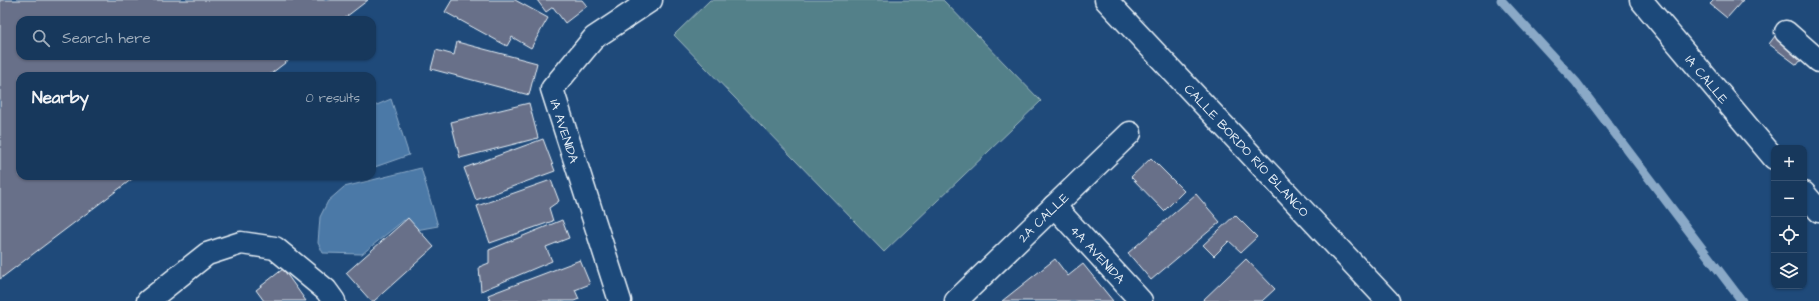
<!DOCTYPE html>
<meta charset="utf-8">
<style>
body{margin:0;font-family:"Architects Daughter",sans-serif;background:#244365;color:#f1f3f6}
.controls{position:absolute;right:12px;bottom:12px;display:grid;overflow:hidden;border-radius:8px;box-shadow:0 1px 3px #0004}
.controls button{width:36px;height:36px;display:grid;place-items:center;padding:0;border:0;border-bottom:1px solid #365272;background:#17385c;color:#f1f3f6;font:20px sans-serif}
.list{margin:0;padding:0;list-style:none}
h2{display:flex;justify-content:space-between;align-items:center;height:52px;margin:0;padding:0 16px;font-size:17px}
h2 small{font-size:13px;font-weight:400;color:#9eacbb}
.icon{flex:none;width:22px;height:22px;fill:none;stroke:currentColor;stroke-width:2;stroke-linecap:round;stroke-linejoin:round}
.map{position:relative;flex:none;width:1819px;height:301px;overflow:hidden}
.search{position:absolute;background:#17385c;box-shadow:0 1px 3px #0004;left:16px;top:16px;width:360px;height:44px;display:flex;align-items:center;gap:10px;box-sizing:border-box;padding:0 14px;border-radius:12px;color:#9eacbb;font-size:15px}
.panel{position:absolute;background:#17385c;box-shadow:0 1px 3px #0004;left:16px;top:72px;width:360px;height:108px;border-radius:12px}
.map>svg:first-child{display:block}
</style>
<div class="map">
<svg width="1819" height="301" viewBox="0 0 1819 301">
<rect width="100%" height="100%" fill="#1f4a7a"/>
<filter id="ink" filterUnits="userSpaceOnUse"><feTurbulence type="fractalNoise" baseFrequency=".025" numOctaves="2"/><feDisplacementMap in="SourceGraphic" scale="8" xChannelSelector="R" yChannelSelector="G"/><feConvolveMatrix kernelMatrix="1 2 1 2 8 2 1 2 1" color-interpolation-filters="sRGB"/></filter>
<g filter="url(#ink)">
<!-- green -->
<polygon fill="#538089" stroke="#9eb8c0" points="710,0 943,0 1041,101 884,252 674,35"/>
<!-- water -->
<g fill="#4c79a7" stroke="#8aa9c7">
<polygon points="391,99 409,155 372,168 372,153 374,152 372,146 372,107"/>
<polygon points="421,168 438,226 416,230 404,220 362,254 323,253 318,243 320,217 328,201 344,187"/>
</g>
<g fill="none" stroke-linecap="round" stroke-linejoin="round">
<!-- stream -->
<polyline stroke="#8aa9c7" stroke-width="9" points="1501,0 1576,82 1742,301"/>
</g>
<!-- building -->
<g fill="#687089" stroke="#e8f1f8">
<polygon points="0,0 368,0 342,20 20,20 20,56 294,56 268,76 20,76 20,176 136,176 0,279"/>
<polygon points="452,0 515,0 548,18 531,48 512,37 507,46 445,12"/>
<polygon points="537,0 582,0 587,6 565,23 553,7 546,12"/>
<polygon points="1714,0 1743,0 1727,18 1710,4"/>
<polygon points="1787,20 1815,42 1797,65 1769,44"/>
<polygon points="457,42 537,63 529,95 431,69 436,50 454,55"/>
<polygon points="529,103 538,138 460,158 451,122"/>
<polygon points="543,139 555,171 476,200 464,168"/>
<polygon points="1151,158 1184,191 1164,211 1131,177"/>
<polygon points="551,180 559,201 549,208 553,221 490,243 477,206"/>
<polygon points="1196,194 1220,222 1151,280 1128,253"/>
<polygon points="1235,215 1257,237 1241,252 1229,241 1214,256 1203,245"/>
<polygon points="408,218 434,247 374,301 371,301 346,273"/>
<polygon points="562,220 569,238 546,247 552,261 481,291 479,267 489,263 489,250"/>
<polygon points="1055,259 1068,276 1083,264 1113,301 1002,301"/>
<polygon points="1246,259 1275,289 1262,301 1202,301"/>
<polygon points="580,260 590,284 575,290 579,299 574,301 490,301 488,295"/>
<polygon points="283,269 306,301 264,301 256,290"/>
</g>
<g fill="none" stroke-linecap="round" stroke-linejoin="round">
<!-- minor casing -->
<g stroke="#e8f1f8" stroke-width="25">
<g id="minor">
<polyline points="1106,0 1388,301"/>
<polyline points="1641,0 1774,158"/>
<polyline points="1786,32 1819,61"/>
<polyline points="1804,193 1819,211"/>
<polyline points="1054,206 1141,301"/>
<polyline points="148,301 207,254 241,243 275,248 326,290 334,301"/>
<polyline points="620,301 552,89 594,38 651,0"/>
<polyline points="956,301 1130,133"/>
</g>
</g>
<!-- minor -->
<use href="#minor" stroke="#1f4a7a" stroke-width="22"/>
</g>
</g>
<g text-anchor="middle" stroke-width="3" stroke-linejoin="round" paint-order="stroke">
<!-- street labels -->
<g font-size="13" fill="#e8f1f8" stroke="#1f4a7a">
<text transform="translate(1707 79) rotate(50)" y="5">1A CALLE</text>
<text transform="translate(565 131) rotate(72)" y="5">1A AVENIDA</text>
<text transform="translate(1247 150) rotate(47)" y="5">CALLE BORDO RÍO BLANCO</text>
<text transform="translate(1043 217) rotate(-44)" y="5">2A CALLE</text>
<text transform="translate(1098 254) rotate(47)" y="5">4A AVENIDA</text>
</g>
</g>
</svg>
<div class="controls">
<button>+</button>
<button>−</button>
<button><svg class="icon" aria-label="locate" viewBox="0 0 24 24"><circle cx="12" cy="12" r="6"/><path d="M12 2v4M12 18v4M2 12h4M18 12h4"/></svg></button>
<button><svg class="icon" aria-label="layers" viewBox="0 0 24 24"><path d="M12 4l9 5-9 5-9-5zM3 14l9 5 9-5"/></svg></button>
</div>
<div class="search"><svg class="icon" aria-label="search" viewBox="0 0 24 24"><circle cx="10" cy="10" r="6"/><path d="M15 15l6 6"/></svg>Search here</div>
<section class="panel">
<h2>Nearby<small>0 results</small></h2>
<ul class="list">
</ul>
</section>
</div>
